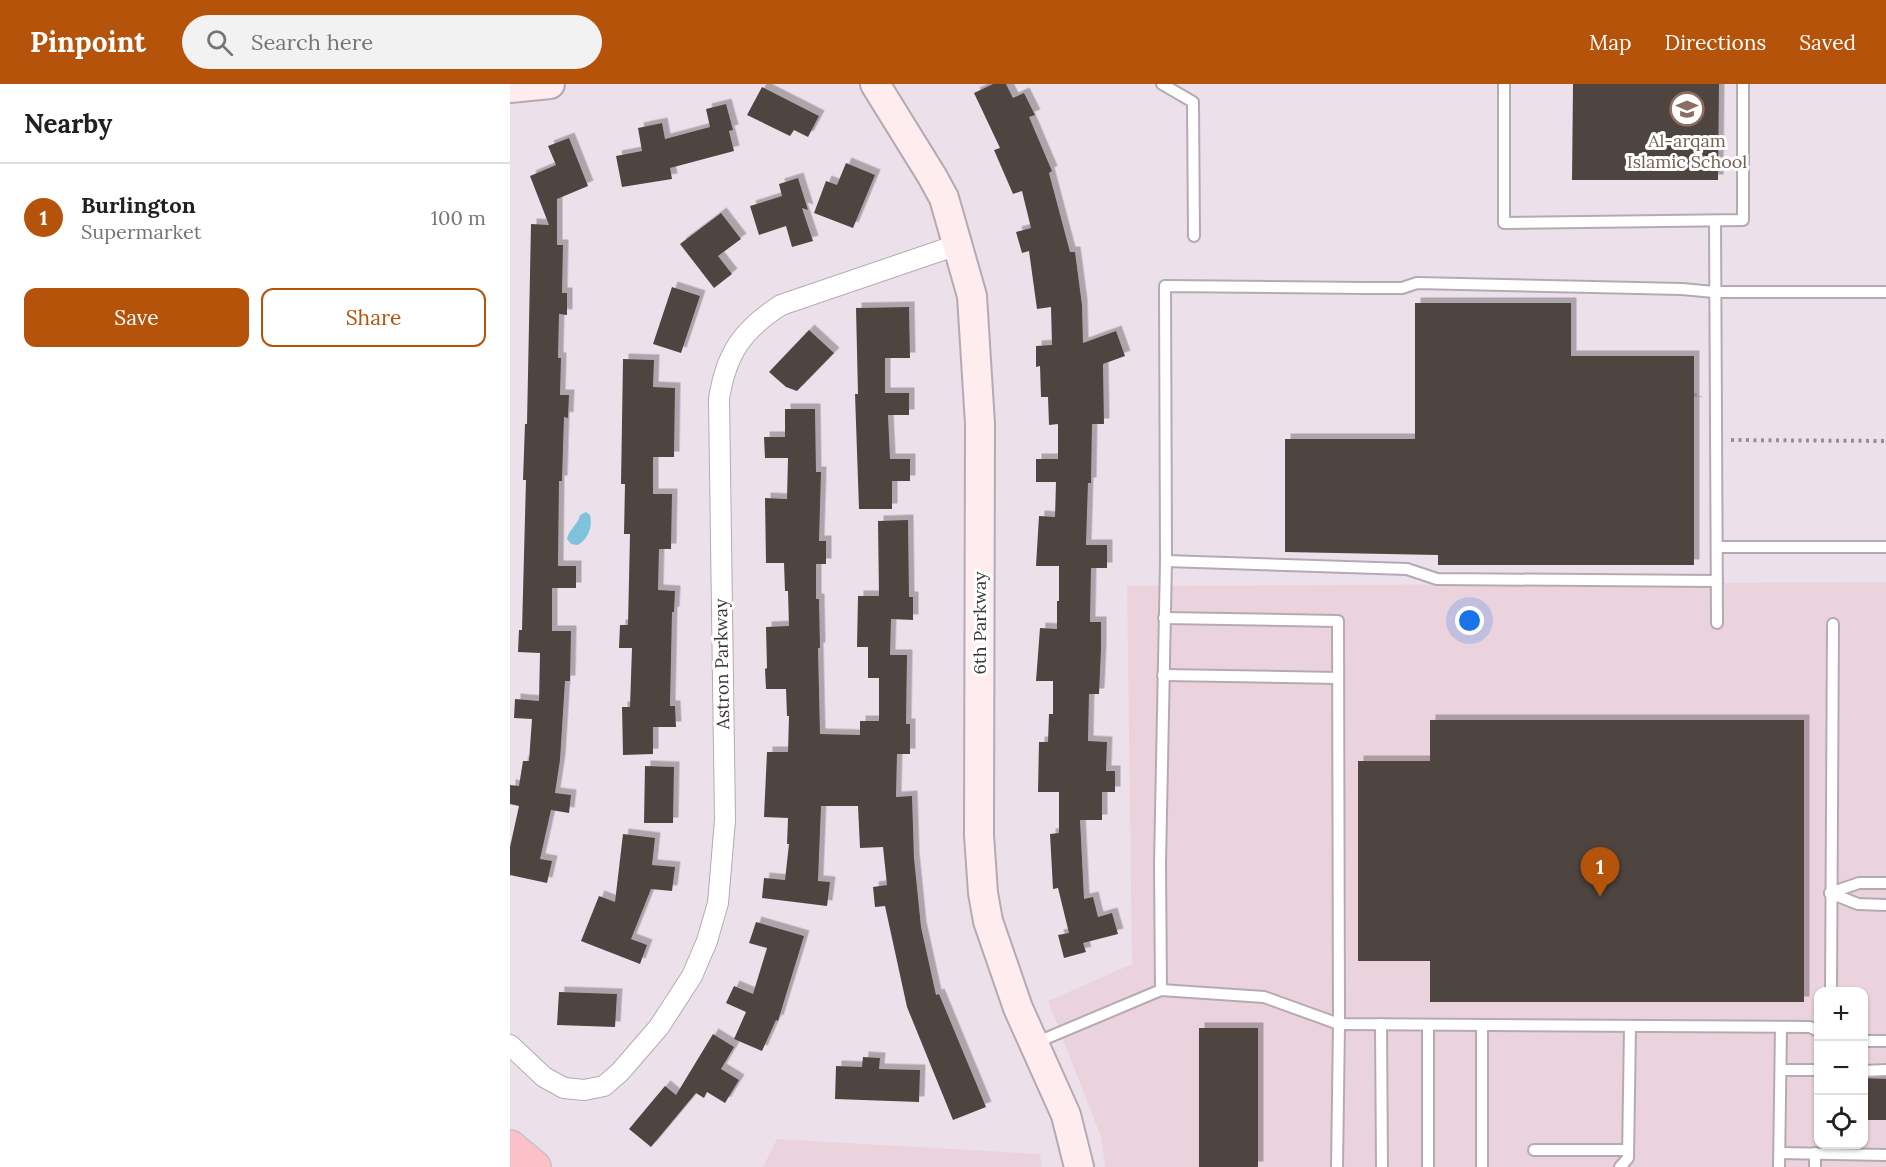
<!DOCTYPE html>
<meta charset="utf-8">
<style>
body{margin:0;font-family:Lora,serif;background:#f2f2f2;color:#202124}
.controls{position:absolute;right:18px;bottom:18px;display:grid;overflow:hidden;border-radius:12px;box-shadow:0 2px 4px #0004}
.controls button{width:54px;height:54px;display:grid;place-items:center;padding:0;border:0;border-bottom:2px solid #e0e0e0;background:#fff;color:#202124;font:30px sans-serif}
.you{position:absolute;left:960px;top:537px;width:21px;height:21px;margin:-15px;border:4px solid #fff;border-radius:50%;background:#1a73e8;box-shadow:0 0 0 9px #1a73e833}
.badge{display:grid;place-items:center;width:39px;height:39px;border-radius:50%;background:#b45309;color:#fff;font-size:20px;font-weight:700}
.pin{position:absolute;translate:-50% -50px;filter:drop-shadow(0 2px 3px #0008)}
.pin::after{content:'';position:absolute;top:32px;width:21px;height:18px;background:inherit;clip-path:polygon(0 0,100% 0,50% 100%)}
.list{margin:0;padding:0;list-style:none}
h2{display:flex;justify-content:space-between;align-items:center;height:78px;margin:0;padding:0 24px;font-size:26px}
h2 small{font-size:20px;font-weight:400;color:#757577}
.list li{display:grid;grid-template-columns:39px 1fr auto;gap:18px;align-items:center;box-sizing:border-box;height:108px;padding:0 24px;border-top:2px solid #e0e0e0}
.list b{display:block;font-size:22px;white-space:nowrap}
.list p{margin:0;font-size:20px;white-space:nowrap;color:#757577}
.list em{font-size:20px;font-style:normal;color:#757577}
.actions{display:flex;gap:12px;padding:18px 24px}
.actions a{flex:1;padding:14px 0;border:2px solid #b45309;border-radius:12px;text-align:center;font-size:21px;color:#b45309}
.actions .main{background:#b45309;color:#fff}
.icon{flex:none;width:33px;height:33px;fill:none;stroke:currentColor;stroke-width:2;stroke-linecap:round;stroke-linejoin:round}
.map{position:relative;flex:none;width:1376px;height:1083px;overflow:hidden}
header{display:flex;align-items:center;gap:36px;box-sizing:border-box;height:84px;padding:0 30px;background:#b45309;color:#fff}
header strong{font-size:28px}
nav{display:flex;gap:33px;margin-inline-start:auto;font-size:21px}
.search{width:420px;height:54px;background:#f2f2f2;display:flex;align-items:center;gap:15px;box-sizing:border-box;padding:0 21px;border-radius:33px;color:#757577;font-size:22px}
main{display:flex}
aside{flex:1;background:#fff}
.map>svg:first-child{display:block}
</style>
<header>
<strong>Pinpoint</strong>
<div class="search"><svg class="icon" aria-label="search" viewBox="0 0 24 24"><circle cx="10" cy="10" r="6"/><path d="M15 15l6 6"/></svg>Search here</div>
<nav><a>Map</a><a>Directions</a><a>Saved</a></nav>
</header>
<main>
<aside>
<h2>Nearby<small></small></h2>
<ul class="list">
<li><span class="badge">1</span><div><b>Burlington</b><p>Supermarket</p></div><em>100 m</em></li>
</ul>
<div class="actions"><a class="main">Save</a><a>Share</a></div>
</aside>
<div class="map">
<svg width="1376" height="1083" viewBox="0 0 1376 1083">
<defs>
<filter id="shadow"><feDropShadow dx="5.5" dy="-5.5" stdDeviation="0" flood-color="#0004"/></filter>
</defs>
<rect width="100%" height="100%" fill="#ece1eb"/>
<!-- commercial -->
<g fill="#ebd3de" fill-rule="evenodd">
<path d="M 1376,498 L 1376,1083 L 595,1083 L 591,1053 L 538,917 L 622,880 L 617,502 ZM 1308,908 L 1354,908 L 1354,1060 L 1308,1060 Z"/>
<polygon points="267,1055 530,1070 532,1083 253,1083"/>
</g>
<!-- water -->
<path fill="#7ec3db" d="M 76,428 L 80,431 C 83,443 78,455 68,461 L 61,460 L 57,455 C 59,445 68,441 70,431 Z"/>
<!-- building -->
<g fill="#504440" filter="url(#shadow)">
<polygon points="483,0 496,0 503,14 514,9 525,31 519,33 542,87 539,89 560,168 565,168 572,221 573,259 606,247 615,272 593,280 594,340 582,340 581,399 578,399 576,461 597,461 597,484 581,484 580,538 591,538 591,565 589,610 579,610 578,657 597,658 596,687 605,687 605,708 592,708 592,736 570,736 574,815 583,813 588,833 602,829 608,850 573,859 576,868 554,874 548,851 559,849 548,804 543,805 540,750 549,749 549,708 528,708 529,658 538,658 539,630 543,630 543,597 526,597 530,544 547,545 547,517 549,517 549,482 526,482 529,432 545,433 546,398 526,398 526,375 548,375 548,340 539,341 538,313 531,313 530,282 526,283 526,262 542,261 541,223 527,225 519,167 512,169 506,148 521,144 512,107 503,110 484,66 490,64 464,9"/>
<polygon points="1063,0 1209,0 1208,96 1062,96"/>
<polygon points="252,3 309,32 298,53 284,46 280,52 237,31"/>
<polygon points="216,20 223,46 219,47 224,67 160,84 162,95 112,103 106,72 132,67 128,44 152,39 155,55 200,43 196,25"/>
<polygon points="59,54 78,102 47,115 47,161 53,161 52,209 57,209 57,231 49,230 48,274 51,274 50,311 59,311 58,334 54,333 52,397 49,397 48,482 66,482 66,504 42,504 42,547 61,547 60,597 55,597 50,676 45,709 61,711 59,729 41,726 30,775 42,777 37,799 0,791 0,763 9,722 0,720 0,701 9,702 13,677 19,677 22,635 4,634 5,615 29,617 30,569 8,568 9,546 12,546 16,396 13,396 15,340 17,340 21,140 39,141 20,92 46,81 38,62"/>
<polygon points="336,79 365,91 343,144 304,129 316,97 327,101"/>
<polygon points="288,94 298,126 292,124 303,157 282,163 276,142 249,151 240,122 272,112 269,100"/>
<polygon points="211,129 231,155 208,172 222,190 204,204 170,160"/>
<polygon points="162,203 190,212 171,269 143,260"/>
<polygon points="905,219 1061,219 1061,272 1184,272 1184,481 928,481 928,471 775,468 775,355 905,355"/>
<polygon points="399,223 400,274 375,274 375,309 399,309 399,331 378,331 380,375 400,375 400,397 382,397 382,425 349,425 345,310 348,310 346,224"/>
<polygon points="299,246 324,269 287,307 276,303 259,288"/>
<polygon points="113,275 144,276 143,303 165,304 164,373 143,373 143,410 162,410 161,465 149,465 148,506 165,507 164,528 162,528 160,622 165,622 166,643 143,643 143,670 113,671 112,623 120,623 122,564 109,564 110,541 118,541 120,450 114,450 115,400 111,400"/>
<polygon points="275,325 305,325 306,388 311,388 309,457 316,457 316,480 306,480 306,515 309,515 310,564 308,564 310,650 350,651 350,637 369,637 369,594 358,594 358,563 347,563 348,512 369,512 368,437 398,436 399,513 403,513 403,536 381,535 380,571 397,571 396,640 400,640 400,670 387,670 386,713 402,712 404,774 411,843 426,911 429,910 476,1023 443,1036 397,923 375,822 365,823 363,803 377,801 373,763 350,764 348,722 311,722 308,797 320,798 317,822 252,814 254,794 275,796 279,760 277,760 278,734 254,733 257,668 278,668 279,632 277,632 276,605 256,605 255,585 257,584 256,543 279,542 278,507 275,507 274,479 256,479 255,414 277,415 278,374 255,374 254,353 275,353"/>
<polygon points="920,636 1294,636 1294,918 920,918 920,877 848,877 848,677 920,677"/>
<polygon points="135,682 164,683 163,739 134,739"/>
<polygon points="113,750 145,754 142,781 165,783 162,807 141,805 121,855 137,861 130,880 71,857 89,812 105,818"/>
<polygon points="246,838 294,852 268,937 266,936 252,967 224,955 236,928 216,919 224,902 243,910 257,864 239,859"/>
<polygon points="49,908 107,910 105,943 47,941"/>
<rect x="689" y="944" width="59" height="139"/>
<polygon points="203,950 224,963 211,985 229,996 215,1019 197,1008 194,1014 186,1009 141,1063 119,1045 155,1002 166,1011"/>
<polygon points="353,973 370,974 369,985 410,986 409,1018 325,1015 326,982 352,983"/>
<polygon points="1353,994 1376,995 1376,1036 1353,1036"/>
</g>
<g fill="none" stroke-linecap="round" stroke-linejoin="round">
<!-- lane casing -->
<g stroke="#b5aab3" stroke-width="14">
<g id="lane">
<polyline points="652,0 683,18 684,152"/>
<polyline points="994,0 994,139 1233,136 1233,0"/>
<polyline points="1205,137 1207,539"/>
<polyline points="1207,463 1376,463"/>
<polyline points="656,477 897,485 927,495 1207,497"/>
<polyline points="654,534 828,537 829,940 827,1083"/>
<polyline points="653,591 828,594"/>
<polyline points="1320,809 1348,820 1376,821"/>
<polyline points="1320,809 1349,799 1376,799"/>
<polyline points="651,906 650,780 656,477 655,202 854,204 892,204 907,199 1172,205 1204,208 1376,208"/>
<polyline points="1321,908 1323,540"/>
<polyline points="871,940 872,1083"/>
<polyline points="918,941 918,1083"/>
<polyline points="972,941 972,1083"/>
<polyline points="1354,957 1376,957"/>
<polyline points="525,959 651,906 754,913 829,940 1300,943 1308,947"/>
<polyline points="1271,986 1308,986"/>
<polyline points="1354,987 1376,986"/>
<polyline points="1024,1066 1118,1066"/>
<polyline points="1270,1069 1376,1071"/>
<polyline points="1110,1083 1118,1074 1120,942"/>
<polyline points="1269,1083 1271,943"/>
<polyline points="1305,1083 1305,1069"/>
</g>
</g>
<!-- street casing -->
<g stroke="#b5aab3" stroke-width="22">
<path id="street" d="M 0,961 L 34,993 L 54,1004 L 74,1006 L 94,1002 L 110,988 L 149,943 L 182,892 L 197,857 L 208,819 L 215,736 L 209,315 C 216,270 232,246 271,221 L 447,161"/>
</g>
<!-- secondary casing -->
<g stroke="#b5aab3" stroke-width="32">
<g id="secondary">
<polyline points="365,0 422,92 434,114 462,212 470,340 469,751 473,809 478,837 508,924 556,1031 569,1083"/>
<polyline points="0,4 40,0"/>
</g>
</g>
<!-- highway casing -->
<g stroke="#c4c2c4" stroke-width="36">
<polyline id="highway" points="0,1063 24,1083"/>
</g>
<!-- path -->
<g stroke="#968e95" stroke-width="4" stroke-dasharray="3 4.5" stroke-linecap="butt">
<polyline points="1184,311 1190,311 1190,313"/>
<polyline points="1221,356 1376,357"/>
</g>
<!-- lane -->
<use href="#lane" stroke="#fff" stroke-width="10"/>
<!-- street -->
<use href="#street" stroke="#fff" stroke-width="20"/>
<!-- secondary -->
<use href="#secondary" stroke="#feecef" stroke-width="28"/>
<!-- highway -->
<use href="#highway" stroke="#fcc0c9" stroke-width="33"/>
</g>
<!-- icons -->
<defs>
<g id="school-ring" transform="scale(1.725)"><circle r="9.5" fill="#fff" stroke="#8d6e63" stroke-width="1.5"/><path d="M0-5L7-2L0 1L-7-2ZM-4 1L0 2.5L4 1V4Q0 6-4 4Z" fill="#8d6e63"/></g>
</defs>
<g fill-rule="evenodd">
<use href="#school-ring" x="1177" y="25"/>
</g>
<g text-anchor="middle" stroke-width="6" stroke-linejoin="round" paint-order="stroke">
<!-- education labels -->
<g font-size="18" fill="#785e54" stroke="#fff">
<text x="1177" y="63">Al-arqam<tspan x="1177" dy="21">Islamic School</tspan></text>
</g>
<!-- street labels -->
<g font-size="18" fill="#3a3539" stroke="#fff">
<text transform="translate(470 539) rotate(-90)" y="6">6th Parkway</text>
<text transform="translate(212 580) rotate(-91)" y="6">Astron Parkway</text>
</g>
</g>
</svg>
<div class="controls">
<button>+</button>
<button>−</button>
<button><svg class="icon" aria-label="locate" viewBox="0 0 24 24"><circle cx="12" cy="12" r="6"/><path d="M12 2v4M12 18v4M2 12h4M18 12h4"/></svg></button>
</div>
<div class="you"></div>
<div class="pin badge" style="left:1090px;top:813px">1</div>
</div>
</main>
